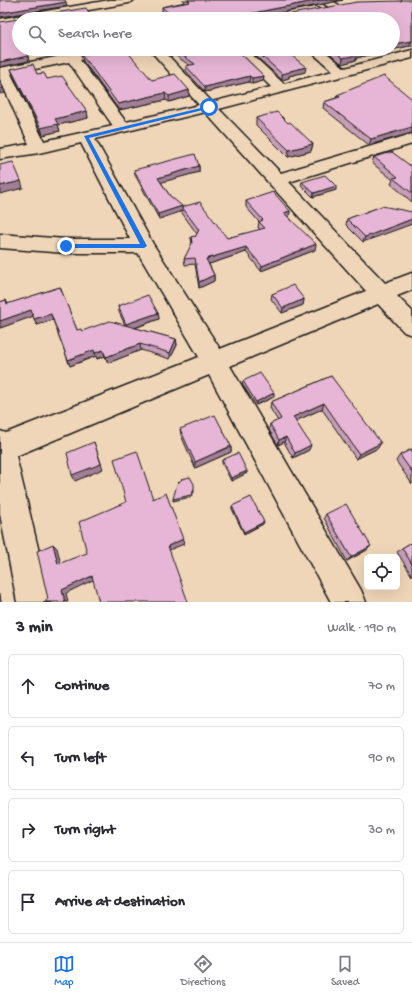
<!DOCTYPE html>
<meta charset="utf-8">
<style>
body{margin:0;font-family:"Gochi Hand",sans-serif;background:#f7f7f7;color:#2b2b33}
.controls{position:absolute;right:12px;bottom:12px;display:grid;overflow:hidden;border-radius:6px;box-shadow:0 4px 16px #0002}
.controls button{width:36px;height:36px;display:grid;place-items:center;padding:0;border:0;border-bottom:1px solid #e1e1e2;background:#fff;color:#2b2b33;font:20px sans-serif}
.stop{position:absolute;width:12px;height:12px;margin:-9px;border:3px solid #1a73e8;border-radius:50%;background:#fff}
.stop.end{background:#1a73e8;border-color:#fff;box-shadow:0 1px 4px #0008}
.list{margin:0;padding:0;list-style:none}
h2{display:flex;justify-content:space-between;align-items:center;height:52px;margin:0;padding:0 16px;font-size:17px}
h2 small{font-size:13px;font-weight:400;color:#7c7c81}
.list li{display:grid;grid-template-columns:26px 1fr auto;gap:12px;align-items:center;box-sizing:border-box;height:64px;margin:0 8px 8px;padding:0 8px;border:1px solid #e1e1e2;border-radius:6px}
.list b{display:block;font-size:15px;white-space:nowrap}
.list em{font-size:13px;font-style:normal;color:#7c7c81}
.icon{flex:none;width:22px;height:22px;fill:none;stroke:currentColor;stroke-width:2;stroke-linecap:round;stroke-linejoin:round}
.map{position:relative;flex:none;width:412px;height:602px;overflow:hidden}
.search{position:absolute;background:#fff;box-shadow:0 4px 16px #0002;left:12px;right:12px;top:12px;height:44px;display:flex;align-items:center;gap:10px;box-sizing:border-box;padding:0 14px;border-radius:22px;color:#7c7c81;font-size:15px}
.sheet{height:340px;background:#fff}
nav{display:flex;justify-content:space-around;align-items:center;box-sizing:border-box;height:56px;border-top:1px solid #e1e1e2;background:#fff;font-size:11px;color:#7c7c81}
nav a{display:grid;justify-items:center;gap:2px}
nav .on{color:#1a73e8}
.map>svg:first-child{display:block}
</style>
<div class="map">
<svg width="412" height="602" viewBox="0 0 412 602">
<rect width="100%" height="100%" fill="#f0d6b8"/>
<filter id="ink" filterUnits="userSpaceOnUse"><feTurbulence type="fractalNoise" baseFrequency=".025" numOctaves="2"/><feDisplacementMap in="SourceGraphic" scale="8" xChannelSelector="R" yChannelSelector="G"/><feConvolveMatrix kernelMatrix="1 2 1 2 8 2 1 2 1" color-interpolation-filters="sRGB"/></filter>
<g filter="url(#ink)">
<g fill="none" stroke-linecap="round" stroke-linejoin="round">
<!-- minor casing -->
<g stroke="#1c1c1c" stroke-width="3">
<g id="minor">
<polygon points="110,0 134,0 129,3 37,19 19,19 19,22 0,25 0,19"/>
<polygon points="318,0 331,0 361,19 347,19"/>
<polygon points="315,7 321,10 319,12 286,19 263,19 265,17 269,16"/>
<path d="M 96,49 L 121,49 L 119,52 L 80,60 L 126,122 L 199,105 L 149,49 L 162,49 L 212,102 L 271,87 L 233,49 L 246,49 L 284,84 L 333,71 L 308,49 L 322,49 L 345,68 L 412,50 L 412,58 L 219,109 L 281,173 L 412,134 L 412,144 L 289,182 L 385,283 L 412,273 L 412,290 L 397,296 L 412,311 L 412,335 L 404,332 L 378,304 L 230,366 L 361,590 L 366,602 L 331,602 L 209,375 L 16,456 L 51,602 L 17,602 L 0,514 L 0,431 L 6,433 L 199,357 L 138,253 L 66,253 L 0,248 L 0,234 L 66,239 L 130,239 L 81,143 L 39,153 L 0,159 L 0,149 L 29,144 L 0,79 L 0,68 ZM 69,62 L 113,126 L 44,141 L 11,74 ZM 205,112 L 366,291 L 220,349 L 153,244 L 95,139 Z"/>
</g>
</g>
<!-- minor -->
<use href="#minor" fill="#f0d6b8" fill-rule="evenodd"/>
</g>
<!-- wall -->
<g fill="#c79db8" stroke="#1c1c1c">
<polygon points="182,0 343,0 250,19 170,19 162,12 162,7 185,2"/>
<polygon points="412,0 412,46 409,46 356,58 356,60 342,64 325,49 393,49 393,19 284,19 285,15 401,1"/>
<polygon points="50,49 88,49 66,54 64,52 55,52"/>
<polygon points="166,49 236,49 264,76 263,81 252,84 249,82 205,92 186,71 186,66 189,65"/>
<polygon points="248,49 280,49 305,72 289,76 289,78 282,80"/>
<polygon points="81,55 152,80 189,90 189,96 169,102 166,100 119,110 90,70 88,68 83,61"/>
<polygon points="11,69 37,74 47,79 87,111 88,118 58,125 60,131 43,135 13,75"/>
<polygon points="337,95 412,99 412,133 369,145 323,108 324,102 336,98"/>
<polygon points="256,118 288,123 313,144 311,151 288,157 256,125"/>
<polygon points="374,157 412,167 412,202 391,184 393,180 372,163"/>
<polygon points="199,166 199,172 161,182 170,196 182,207 227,238 260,230 258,227 259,222 246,207 246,201 290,211 289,217 315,250 261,271 246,252 209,264 214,275 214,281 199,288 195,264 185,265 184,259 192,245 191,237 195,237 197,234 182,213 182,211 159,219 135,175 134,170"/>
<polygon points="302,182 336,190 313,197 301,185"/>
<polygon points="382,206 363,242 346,225 347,219"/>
<polygon points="60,287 77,330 82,331 125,325 119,312 118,306 158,313 159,319 135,328 176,339 177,345 170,359 141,350 108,363 105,356 97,359 96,356 70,366 53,320 37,325 33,316 0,328 0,302 6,300 8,304"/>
<polygon points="272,294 304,299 303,305 282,313 271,299"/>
<polygon points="331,376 378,448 356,459 322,409 295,421 309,450 293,458 284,442 278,445 269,430 270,424 278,421 270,408 271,402"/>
<polygon points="243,381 274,397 256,405 242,384"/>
<polygon points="180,429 231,446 231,452 195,468 181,435"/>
<polygon points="412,449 412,484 396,461 400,455"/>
<polygon points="222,460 247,473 231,481 222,463"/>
<polygon points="232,506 263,524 244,534 232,509"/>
<polygon points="326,514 371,546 367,550 347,561 324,518"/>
<polygon points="412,542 412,576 397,552 402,548"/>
</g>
<!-- shaded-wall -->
<g fill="#a27f96" stroke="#1c1c1c">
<polygon points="319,0 343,0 250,19 238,19 238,16"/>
<polygon points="66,2 67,6 0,17 0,13"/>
<polygon points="411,41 409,46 356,58 356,60 342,64 343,58 354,53 373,49 393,49 393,44"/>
<polygon points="24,49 31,49 31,51 25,52"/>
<polygon points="65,49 88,49 66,54"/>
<polygon points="28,56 29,61 0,67 0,62"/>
<polygon points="306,67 305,72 289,76 289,78 282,80 282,74 290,71"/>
<polygon points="250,76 249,82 205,92 205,87"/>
<polygon points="264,76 263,81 252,84 252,78"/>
<polygon points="3,88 5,93 0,94 0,89"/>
<polygon points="189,90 189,96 169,102 169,96"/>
<polygon points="165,93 166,100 119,110 118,104"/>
<polygon points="87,111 88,118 58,125 60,131 43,135 41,128 55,119"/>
<polygon points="412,127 412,133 369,145 371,139"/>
<polygon points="313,144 311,151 288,157 289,150"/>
<polygon points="199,166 199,172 159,183 158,178"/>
<polygon points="21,181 23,188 0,194 0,186"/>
<polygon points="336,186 336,190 313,197 314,193"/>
<polygon points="182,206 182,211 159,219 158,214"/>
<polygon points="290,211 289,217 284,218 284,213"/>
<polygon points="412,219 412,224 363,242 365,237"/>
<polygon points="316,244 315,250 261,271 262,266"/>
<polygon points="246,247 246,252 206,265 206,259"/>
<polygon points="214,275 214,281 199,288 199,282"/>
<polygon points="304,299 303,305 282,313 283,308"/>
<polygon points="31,310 34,316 0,328 0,321"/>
<polygon points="158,313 159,319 128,330 126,324"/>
<polygon points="51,314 53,320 37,325 34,319"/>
<polygon points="176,339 177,345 170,359 170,353"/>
<polygon points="140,344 141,350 108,363 106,357"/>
<polygon points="94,350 96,356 70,366 68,360"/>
<polygon points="103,350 105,356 97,359 95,353"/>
<polygon points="274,393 274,397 256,405 256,402"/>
<polygon points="324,403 322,409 291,423 293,417"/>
<polygon points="286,437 284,442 278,445 279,440"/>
<polygon points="94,442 103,469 75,481 72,475"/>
<polygon points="381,443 378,448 356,459 359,454"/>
<polygon points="311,445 309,450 293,458 295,453"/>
<polygon points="231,446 231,452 195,468 195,462"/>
<polygon points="247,471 247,473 231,481 231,478"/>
<polygon points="194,490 194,492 191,497 173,501 173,499"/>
<polygon points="264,522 263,524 244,534 244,532"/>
<polygon points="183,539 184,544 169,550 168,546"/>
<polygon points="53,544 57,548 62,568 58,564"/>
<polygon points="371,546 367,550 347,561 351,557"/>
<polygon points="92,576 95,579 66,593 68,602 65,602 62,590"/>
<polygon points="0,594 1,602 0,602"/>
</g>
<!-- building -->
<g fill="#e7b6d6" stroke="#1c1c1c">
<polygon points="0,0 65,0 66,2 0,13"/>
<polygon points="188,0 319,0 238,16 242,19 175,19 162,7 190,2"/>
<polygon points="402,0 412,0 412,41 393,44 393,19 290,19 285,15 357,2 401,1"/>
<polygon points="86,8 93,19 19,19 19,49 25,49 28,56 0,62 0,22 18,19 19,16 36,16"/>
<polygon points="110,49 125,49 152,80 175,74 189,90 169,96 165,93 118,104 89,64 90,64 87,62 81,55"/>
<polygon points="173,49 236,49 264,76 252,78 250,76 205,87 186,66 195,64"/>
<polygon points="254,49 280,49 283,52 287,52 306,67 290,71 290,72 282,74"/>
<polygon points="332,49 373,49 354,53 357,55 343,58"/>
<polygon points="33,64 37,74 44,73 47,79 62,76 87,111 55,119 58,124 41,128 11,69"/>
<polygon points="384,76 412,99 412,127 371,139 324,102 340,97 337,95"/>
<polygon points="0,81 3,88 0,89"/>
<polygon points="277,112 288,123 290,122 313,144 289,150 256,118"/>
<polygon points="392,152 412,167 412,193 393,178 398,177 374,157"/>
<polygon points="195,154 199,166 158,178 170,196 182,206 158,214 134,170"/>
<polygon points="13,162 21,181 0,186 0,165"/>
<polygon points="325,175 336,186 314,193 302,182"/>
<polygon points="273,192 290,211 284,213 316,244 262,266 246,247 206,259 214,275 199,282 195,258 184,259 192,243 191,237 194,236 195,237 199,230 182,207 200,202 227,238 265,228 259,222 263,220 246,201"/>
<polygon points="382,206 412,212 412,219 365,237 347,219"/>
<polygon points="293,285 304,299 283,308 272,294"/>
<polygon points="60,287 77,330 81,329 82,331 110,321 176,339 170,353 140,344 106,357 103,350 95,353 94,350 68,360 51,314 34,319 31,310 0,321 0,302 6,300 7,304"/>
<polygon points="148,295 158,313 126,324 118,306"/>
<polygon points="260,373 274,393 256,402 243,381"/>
<polygon points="331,376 381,443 359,454 324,403 293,417 311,445 295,453 286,437 279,440 270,424 281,419 271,402"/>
<polygon points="215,415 231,446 195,462 180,429"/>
<polygon points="94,442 101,464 72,475 67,453"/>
<polygon points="412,449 412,472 400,455"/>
<polygon points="137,451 153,499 166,493 183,539 168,546 188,602 99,602 92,576 62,590 65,602 46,602 46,600 48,599 37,551 53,544 58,564 87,553 79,522 126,502 114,459"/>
<polygon points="238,453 247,471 231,478 222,460"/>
<polygon points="190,477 194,484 194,490 191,495 173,499 177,484 182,479"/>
<polygon points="251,497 264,522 244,532 232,506"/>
<polygon points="346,504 371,546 351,557 326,514"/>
<polygon points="412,542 412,564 402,548"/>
</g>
</g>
<!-- route -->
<polygon fill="#1a73e8" points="209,106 211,108 89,138 147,246 144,248 64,248 63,246 66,244 140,244 84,136"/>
</svg>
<div class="controls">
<button><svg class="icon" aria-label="locate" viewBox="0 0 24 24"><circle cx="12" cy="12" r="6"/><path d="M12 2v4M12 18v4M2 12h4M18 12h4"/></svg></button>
</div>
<div class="stop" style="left:209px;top:107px"></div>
<div class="stop end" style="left:66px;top:246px"></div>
<div class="search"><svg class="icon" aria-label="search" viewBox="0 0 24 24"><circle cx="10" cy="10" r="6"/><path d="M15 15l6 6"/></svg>Search here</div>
</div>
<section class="sheet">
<h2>3 min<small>Walk · 190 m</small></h2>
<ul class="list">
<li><svg class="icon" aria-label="ahead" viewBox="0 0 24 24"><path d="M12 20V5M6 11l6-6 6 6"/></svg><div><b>Continue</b></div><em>70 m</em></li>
<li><svg class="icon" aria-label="left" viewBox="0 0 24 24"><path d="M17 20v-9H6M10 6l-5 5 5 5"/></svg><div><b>Turn left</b></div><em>90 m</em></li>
<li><svg class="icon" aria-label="right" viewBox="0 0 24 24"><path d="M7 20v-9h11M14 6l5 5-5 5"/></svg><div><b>Turn right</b></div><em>30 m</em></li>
<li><svg class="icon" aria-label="arrive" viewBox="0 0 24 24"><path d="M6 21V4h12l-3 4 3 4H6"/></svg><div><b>Arrive at destination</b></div></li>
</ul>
</section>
<nav>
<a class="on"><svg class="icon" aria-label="map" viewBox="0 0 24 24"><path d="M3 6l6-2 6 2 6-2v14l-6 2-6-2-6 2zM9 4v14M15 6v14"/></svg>Map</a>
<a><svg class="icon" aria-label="directions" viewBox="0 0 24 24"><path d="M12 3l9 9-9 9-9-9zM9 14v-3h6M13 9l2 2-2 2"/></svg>Directions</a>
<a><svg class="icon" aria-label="saved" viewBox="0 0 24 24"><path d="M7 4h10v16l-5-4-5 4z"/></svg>Saved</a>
</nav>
